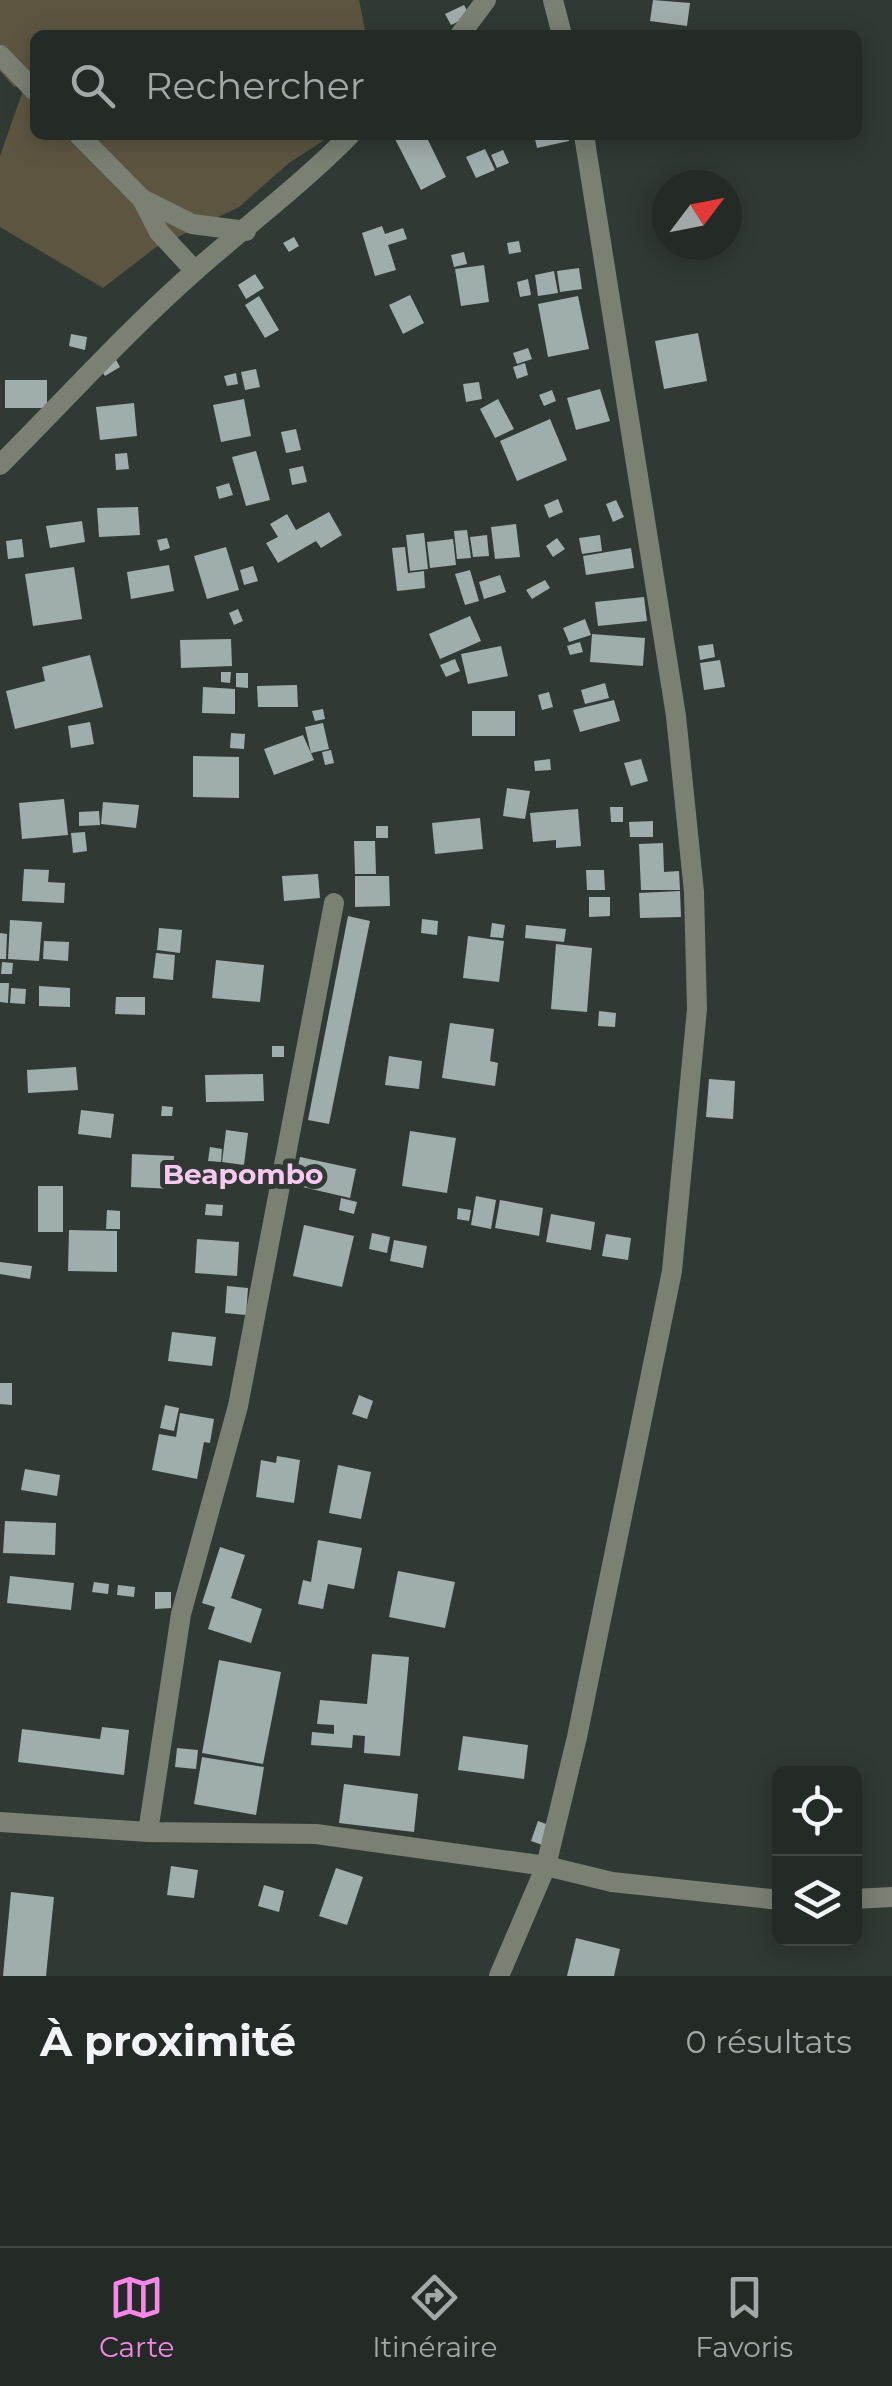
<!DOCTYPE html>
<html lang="fr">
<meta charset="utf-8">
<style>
body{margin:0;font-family:Montserrat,sans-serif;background:#303733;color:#f1f3f6}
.controls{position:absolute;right:30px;bottom:30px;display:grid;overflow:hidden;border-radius:15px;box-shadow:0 5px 25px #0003}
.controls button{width:90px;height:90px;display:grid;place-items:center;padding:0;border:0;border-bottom:2px solid #414744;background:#242b27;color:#f1f3f6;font:50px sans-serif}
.compass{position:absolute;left:652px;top:170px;width:90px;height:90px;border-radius:50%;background:#242b27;box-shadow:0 5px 25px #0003;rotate:58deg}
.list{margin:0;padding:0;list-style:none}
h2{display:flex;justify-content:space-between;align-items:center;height:130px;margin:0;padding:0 40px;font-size:42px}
h2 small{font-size:32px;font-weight:400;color:#a3a7a7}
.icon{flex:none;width:55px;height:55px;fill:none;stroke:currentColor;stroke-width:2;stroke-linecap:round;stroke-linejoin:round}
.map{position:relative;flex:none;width:892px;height:1976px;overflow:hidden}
.search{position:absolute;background:#242b27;box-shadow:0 5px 25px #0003;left:30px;right:30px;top:30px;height:110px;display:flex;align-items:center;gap:25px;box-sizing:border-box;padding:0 35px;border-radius:15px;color:#a3a7a7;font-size:38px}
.sheet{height:270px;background:#242b27}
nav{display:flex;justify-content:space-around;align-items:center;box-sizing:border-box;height:140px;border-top:2px solid #414744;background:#242b27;font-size:28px;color:#a3a7a7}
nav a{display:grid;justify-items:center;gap:5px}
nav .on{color:#f987e9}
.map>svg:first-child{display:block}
</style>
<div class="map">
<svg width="892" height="1976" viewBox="0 0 892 1976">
<rect width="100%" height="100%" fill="#303934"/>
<!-- green -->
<polygon fill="#5c5641" points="0,0 359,0 366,35 35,35 35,135 332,135 289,163 239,207 155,248 103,288 0,227 0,156 27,79 14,87 0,71"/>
<!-- building -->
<g fill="#a0adad">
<polygon points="653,0 690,3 687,26 650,21"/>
<polygon points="464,5 470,16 451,25 445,14"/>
<polygon points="398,135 438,135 428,140 446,177 421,190 394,137"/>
<polygon points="534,135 568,135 569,141 537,148"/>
<polygon points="485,149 495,170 476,178 466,157"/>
<polygon points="503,150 509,163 497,168 491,155"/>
<polygon points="382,226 385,234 403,228 407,239 388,245 396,270 375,276 362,233"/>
<polygon points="294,237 299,246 289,252 283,243"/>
<polygon points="519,241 521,252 509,254 507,243"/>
<polygon points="464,252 467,264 454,267 451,255"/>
<polygon points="484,265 489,302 461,306 455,269"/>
<polygon points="579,268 582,289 560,292 557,271"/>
<polygon points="554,271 558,293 538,296 535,275"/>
<polygon points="255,274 264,288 246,299 238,285"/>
<polygon points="528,279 531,295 520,297 517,282"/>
<polygon points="410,295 424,323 403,334 389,305"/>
<polygon points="259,296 279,330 265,338 245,305"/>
<polygon points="578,296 589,349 548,357 538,304"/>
<polygon points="698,333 707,381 664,389 655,341"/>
<polygon points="71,334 87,337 85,350 69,346"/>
<polygon points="528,348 532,359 517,364 513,353"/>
<polygon points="115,358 120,367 105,376 99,367"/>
<polygon points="525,363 528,375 517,379 513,367"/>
<polygon points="256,369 260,387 245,390 241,372"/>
<polygon points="236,373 238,384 227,386 224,376"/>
<rect x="5" y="380" width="42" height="28"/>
<polygon points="479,382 482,399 466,402 463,384"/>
<polygon points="600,389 610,421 576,430 567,398"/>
<polygon points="552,390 556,401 544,406 539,395"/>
<polygon points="244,399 251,436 221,442 213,405"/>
<polygon points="498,399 514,429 495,438 480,409"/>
<polygon points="134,403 137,436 100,440 96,407"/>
<polygon points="550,419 567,460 517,481 500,441"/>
<polygon points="296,429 301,450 286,453 281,432"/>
<polygon points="256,451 270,500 246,506 232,457"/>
<polygon points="127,453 129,469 116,470 115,454"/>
<polygon points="303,466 307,482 292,485 289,469"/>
<polygon points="229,483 233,495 219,499 216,487"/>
<polygon points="558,499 563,512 549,518 544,505"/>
<polygon points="616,500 624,517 613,522 606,504"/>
<polygon points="138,507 140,535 99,537 97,508"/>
<polygon points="329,512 342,535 321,548 316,541 278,563 266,543 278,537 270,524 287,514 296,530"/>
<polygon points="82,521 85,542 50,548 46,526"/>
<polygon points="516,524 520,557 495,559 491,527"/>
<polygon points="467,530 471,558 457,559 454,531"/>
<polygon points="424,533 428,569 410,571 406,535"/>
<polygon points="487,535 489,556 473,557 470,537"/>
<polygon points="600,535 602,551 582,554 579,538"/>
<polygon points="167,538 170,548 160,551 157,540"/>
<polygon points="557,538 565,549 553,557 546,546"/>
<polygon points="22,539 24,557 8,559 6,541"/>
<polygon points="453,539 456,565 430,568 427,542"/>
<polygon points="226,547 239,590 207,599 194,556"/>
<polygon points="405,547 408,573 424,571 425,588 397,591 392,548"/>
<polygon points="631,548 634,568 586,575 583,556"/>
<polygon points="169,565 174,591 131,599 127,572"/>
<polygon points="253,566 258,581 244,585 240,570"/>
<polygon points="74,567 82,619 33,626 25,574"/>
<polygon points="470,570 479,601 465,605 455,574"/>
<polygon points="500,575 506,592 484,599 479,582"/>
<polygon points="545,580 550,588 532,599 526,590"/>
<polygon points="644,597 647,621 598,626 595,602"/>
<polygon points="238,609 243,621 234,625 229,613"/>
<polygon points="470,616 481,641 440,659 429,634"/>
<polygon points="585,619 591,635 569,642 563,628"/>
<polygon points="592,634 645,638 643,666 590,662"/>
<polygon points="231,639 232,666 181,668 180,640"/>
<polygon points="580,642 583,652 570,655 567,646"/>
<polygon points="713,644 715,657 700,660 698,646"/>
<polygon points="501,646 508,676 468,684 461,654"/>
<polygon points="90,655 103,707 15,729 6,691 45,681 42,667"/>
<polygon points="455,659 460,671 446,677 440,665"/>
<polygon points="720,660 725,687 704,690 700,663"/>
<polygon points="221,672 231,672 230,683 221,682"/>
<polygon points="236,673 248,673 248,688 236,687"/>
<polygon points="605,683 609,698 585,704 581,690"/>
<polygon points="297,685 298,707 258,707 257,686"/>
<polygon points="203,687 235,689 235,714 202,713"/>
<polygon points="549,692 553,707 542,710 538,695"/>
<polygon points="614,700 620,721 580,732 573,710"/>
<polygon points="323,709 325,719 315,721 312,711"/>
<rect x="472" y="711" width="43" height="25"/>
<polygon points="90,722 94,744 71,748 68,726"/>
<polygon points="323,723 329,749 311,753 305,727"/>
<polygon points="231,733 245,734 244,749 230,748"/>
<polygon points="303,735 314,760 274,775 264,749"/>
<polygon points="331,750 334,763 325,765 322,752"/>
<polygon points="193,756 239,757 239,798 193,797"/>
<polygon points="550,759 551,770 535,771 534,761"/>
<polygon points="641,759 648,781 631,786 624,763"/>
<polygon points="507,788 530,791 525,819 503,816"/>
<polygon points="64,799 68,835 22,839 19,803"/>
<polygon points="103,802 139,805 136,828 101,824"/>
<polygon points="610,807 623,807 623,822 611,822"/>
<polygon points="578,809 581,846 556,848 556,840 533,842 530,813"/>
<polygon points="99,811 100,825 79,826 79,812"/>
<polygon points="480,818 483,849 435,854 432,823"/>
<polygon points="653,821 653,837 630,837 629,822"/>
<rect x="376" y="826" width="12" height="12"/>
<polygon points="85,832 87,851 73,853 71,833"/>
<polygon points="354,841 375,841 376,874 355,874"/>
<polygon points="663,843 664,872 679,871 680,890 641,890 639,844"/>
<polygon points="24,869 49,870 48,882 65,883 64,903 22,901"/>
<polygon points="586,870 604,870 605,890 587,890"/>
<polygon points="318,874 320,898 284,901 282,876"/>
<polygon points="355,876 389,876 390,906 355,907"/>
<polygon points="680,891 681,917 640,918 639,893"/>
<polygon points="589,897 610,897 610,916 589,917"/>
<polygon points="348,916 370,921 329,1124 308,1120"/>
<polygon points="422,919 438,921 437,935 421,933"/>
<polygon points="10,920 42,922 39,961 8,959"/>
<polygon points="492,923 505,925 503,938 490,937"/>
<polygon points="526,925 566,929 564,942 525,938"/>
<polygon points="159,928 182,930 180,953 157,950"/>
<polygon points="0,933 7,934 6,959 0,959"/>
<polygon points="468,936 504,941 499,982 463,978"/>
<polygon points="44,941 69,942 68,961 43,959"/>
<polygon points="556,944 592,948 587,1012 551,1009"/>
<polygon points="156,953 175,955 173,980 153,978"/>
<polygon points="216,960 264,965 260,1002 212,998"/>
<polygon points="2,962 13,963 12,974 1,974"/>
<polygon points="0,983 9,983 8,1003 0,1002"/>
<polygon points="39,986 70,988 70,1007 39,1006"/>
<polygon points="11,988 26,989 25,1004 10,1003"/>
<polygon points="116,997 145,997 145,1015 115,1014"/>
<polygon points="599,1011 616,1013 615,1027 598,1026"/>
<polygon points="450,1023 494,1029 490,1061 498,1063 495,1086 442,1078"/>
<rect x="272" y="1046" width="12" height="11"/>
<polygon points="389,1056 422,1061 419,1089 385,1085"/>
<polygon points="76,1067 78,1090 28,1093 27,1070"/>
<polygon points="263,1074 264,1101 206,1102 205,1075"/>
<polygon points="709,1079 735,1081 733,1119 706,1117"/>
<polygon points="162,1106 173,1107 172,1116 161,1116"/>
<polygon points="81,1110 114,1114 111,1138 78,1134"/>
<polygon points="226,1130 248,1133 244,1165 222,1162"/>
<polygon points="410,1131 456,1138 447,1193 402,1186"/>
<polygon points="210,1147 222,1149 221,1162 208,1161"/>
<polygon points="132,1154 174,1156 173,1189 131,1187"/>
<polygon points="300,1157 356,1169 350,1198 294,1185"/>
<rect x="38" y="1186" width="25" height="46"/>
<polygon points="476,1196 496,1200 491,1229 471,1225"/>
<polygon points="341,1198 357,1202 354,1214 339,1210"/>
<polygon points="500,1200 543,1208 539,1236 495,1228"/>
<polygon points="206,1204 223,1205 222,1216 205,1215"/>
<polygon points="458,1208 471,1210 469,1221 457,1219"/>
<polygon points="107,1210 120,1211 120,1229 106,1229"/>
<polygon points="551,1214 595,1222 591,1250 546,1242"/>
<polygon points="304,1225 354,1236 342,1287 293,1276"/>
<polygon points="69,1230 117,1231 117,1272 68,1271"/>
<polygon points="372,1233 390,1237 387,1253 369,1249"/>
<polygon points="606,1234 631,1238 628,1260 602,1256"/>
<polygon points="197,1239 239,1242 237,1276 195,1273"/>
<polygon points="394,1240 427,1246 423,1268 390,1261"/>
<polygon points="0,1262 32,1266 30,1279 0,1274"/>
<polygon points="227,1286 248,1288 246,1315 225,1313"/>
<polygon points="172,1332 216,1337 212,1366 168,1361"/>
<polygon points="0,1383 12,1383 12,1405 0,1404"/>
<polygon points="359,1395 373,1401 367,1419 352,1414"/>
<polygon points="165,1405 179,1408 174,1431 160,1428"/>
<polygon points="180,1413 214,1419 210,1443 204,1442 197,1479 152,1470 159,1434 176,1437"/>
<polygon points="277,1456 300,1460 294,1503 256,1497 261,1460 276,1463"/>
<polygon points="338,1465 371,1472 361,1519 329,1513"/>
<polygon points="25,1469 60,1475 57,1496 21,1490"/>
<polygon points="5,1521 56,1523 55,1555 3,1553"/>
<polygon points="318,1540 362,1548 354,1589 328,1584 323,1609 298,1604 303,1580 311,1582"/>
<polygon points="220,1547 245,1555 231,1598 262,1609 251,1643 208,1629 215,1607 202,1603"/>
<polygon points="398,1571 455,1582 445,1628 389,1617"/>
<polygon points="10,1576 74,1583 71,1610 7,1603"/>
<polygon points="94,1582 109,1584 108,1594 92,1592"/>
<polygon points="118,1585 135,1587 134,1597 117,1595"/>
<polygon points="155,1592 171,1592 171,1608 155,1609"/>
<polygon points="372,1654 409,1657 400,1756 364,1753 365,1736 353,1735 352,1748 311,1745 312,1732 334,1734 334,1725 317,1724 320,1700 367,1704"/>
<polygon points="219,1660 281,1672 263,1764 202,1753"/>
<polygon points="102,1727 129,1730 124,1775 18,1762 22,1729 100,1739"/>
<polygon points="463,1736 528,1745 524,1779 458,1770"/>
<polygon points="177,1748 198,1750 196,1769 175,1767"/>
<polygon points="202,1757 264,1767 256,1815 194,1804"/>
<polygon points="344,1784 418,1794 414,1832 339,1823"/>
<polygon points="538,1821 549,1825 542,1845 531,1841"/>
<polygon points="171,1866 198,1870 194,1898 167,1895"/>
<polygon points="336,1868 363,1877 347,1925 319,1916"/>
<polygon points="264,1885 284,1891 279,1912 258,1906"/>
<polygon points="11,1892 54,1897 46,1976 3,1976"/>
<polygon points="576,1938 620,1949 614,1976 567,1976"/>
</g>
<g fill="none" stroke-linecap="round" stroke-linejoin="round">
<!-- minor -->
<g stroke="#7a8173" stroke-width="20">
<polyline points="553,0 562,35"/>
<polyline points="460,35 486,0"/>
<polyline points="0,55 35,91"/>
<polyline points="79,135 142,199 159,232 195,271"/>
<polyline points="142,199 192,224 246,231"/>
<path d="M 0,465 C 65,400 126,332 195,271 C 247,225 301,185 350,135"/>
<polyline points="0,1822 148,1832 316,1834 546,1866 612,1882 780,1900"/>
<polyline points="148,1832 181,1614 238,1406 334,903"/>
<polyline points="854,1899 892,1897"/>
<polyline points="499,1976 546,1866 577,1737 672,1271 697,1009 694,892 676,716 584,135"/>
</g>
</g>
<g text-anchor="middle" stroke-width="10" stroke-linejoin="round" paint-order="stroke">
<!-- neighbourhood labels -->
<g font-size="28" font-weight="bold" fill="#fbc8f2" stroke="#303934">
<text x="243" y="1184">Beapombo</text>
</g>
</g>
</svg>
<div class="controls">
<button><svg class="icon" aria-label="locate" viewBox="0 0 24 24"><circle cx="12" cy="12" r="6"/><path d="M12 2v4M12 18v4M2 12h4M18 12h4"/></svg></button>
<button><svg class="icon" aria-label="layers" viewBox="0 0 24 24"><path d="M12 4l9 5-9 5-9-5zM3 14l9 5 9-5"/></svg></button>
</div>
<svg class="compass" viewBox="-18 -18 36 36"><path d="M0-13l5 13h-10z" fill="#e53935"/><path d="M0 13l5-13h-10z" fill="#a3a7a7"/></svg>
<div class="search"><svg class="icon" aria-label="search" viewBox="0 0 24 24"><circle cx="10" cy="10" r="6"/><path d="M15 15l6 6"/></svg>Rechercher</div>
</div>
<section class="sheet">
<h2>À proximité<small>0 résultats</small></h2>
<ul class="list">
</ul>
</section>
<nav>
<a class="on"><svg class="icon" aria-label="map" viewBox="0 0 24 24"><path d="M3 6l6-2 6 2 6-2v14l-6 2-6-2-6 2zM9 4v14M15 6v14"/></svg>Carte</a>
<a><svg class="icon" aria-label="directions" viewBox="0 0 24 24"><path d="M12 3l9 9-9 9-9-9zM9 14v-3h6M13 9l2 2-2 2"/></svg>Itinéraire</a>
<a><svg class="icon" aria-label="saved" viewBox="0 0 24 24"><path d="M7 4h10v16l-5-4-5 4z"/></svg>Favoris</a>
</nav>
